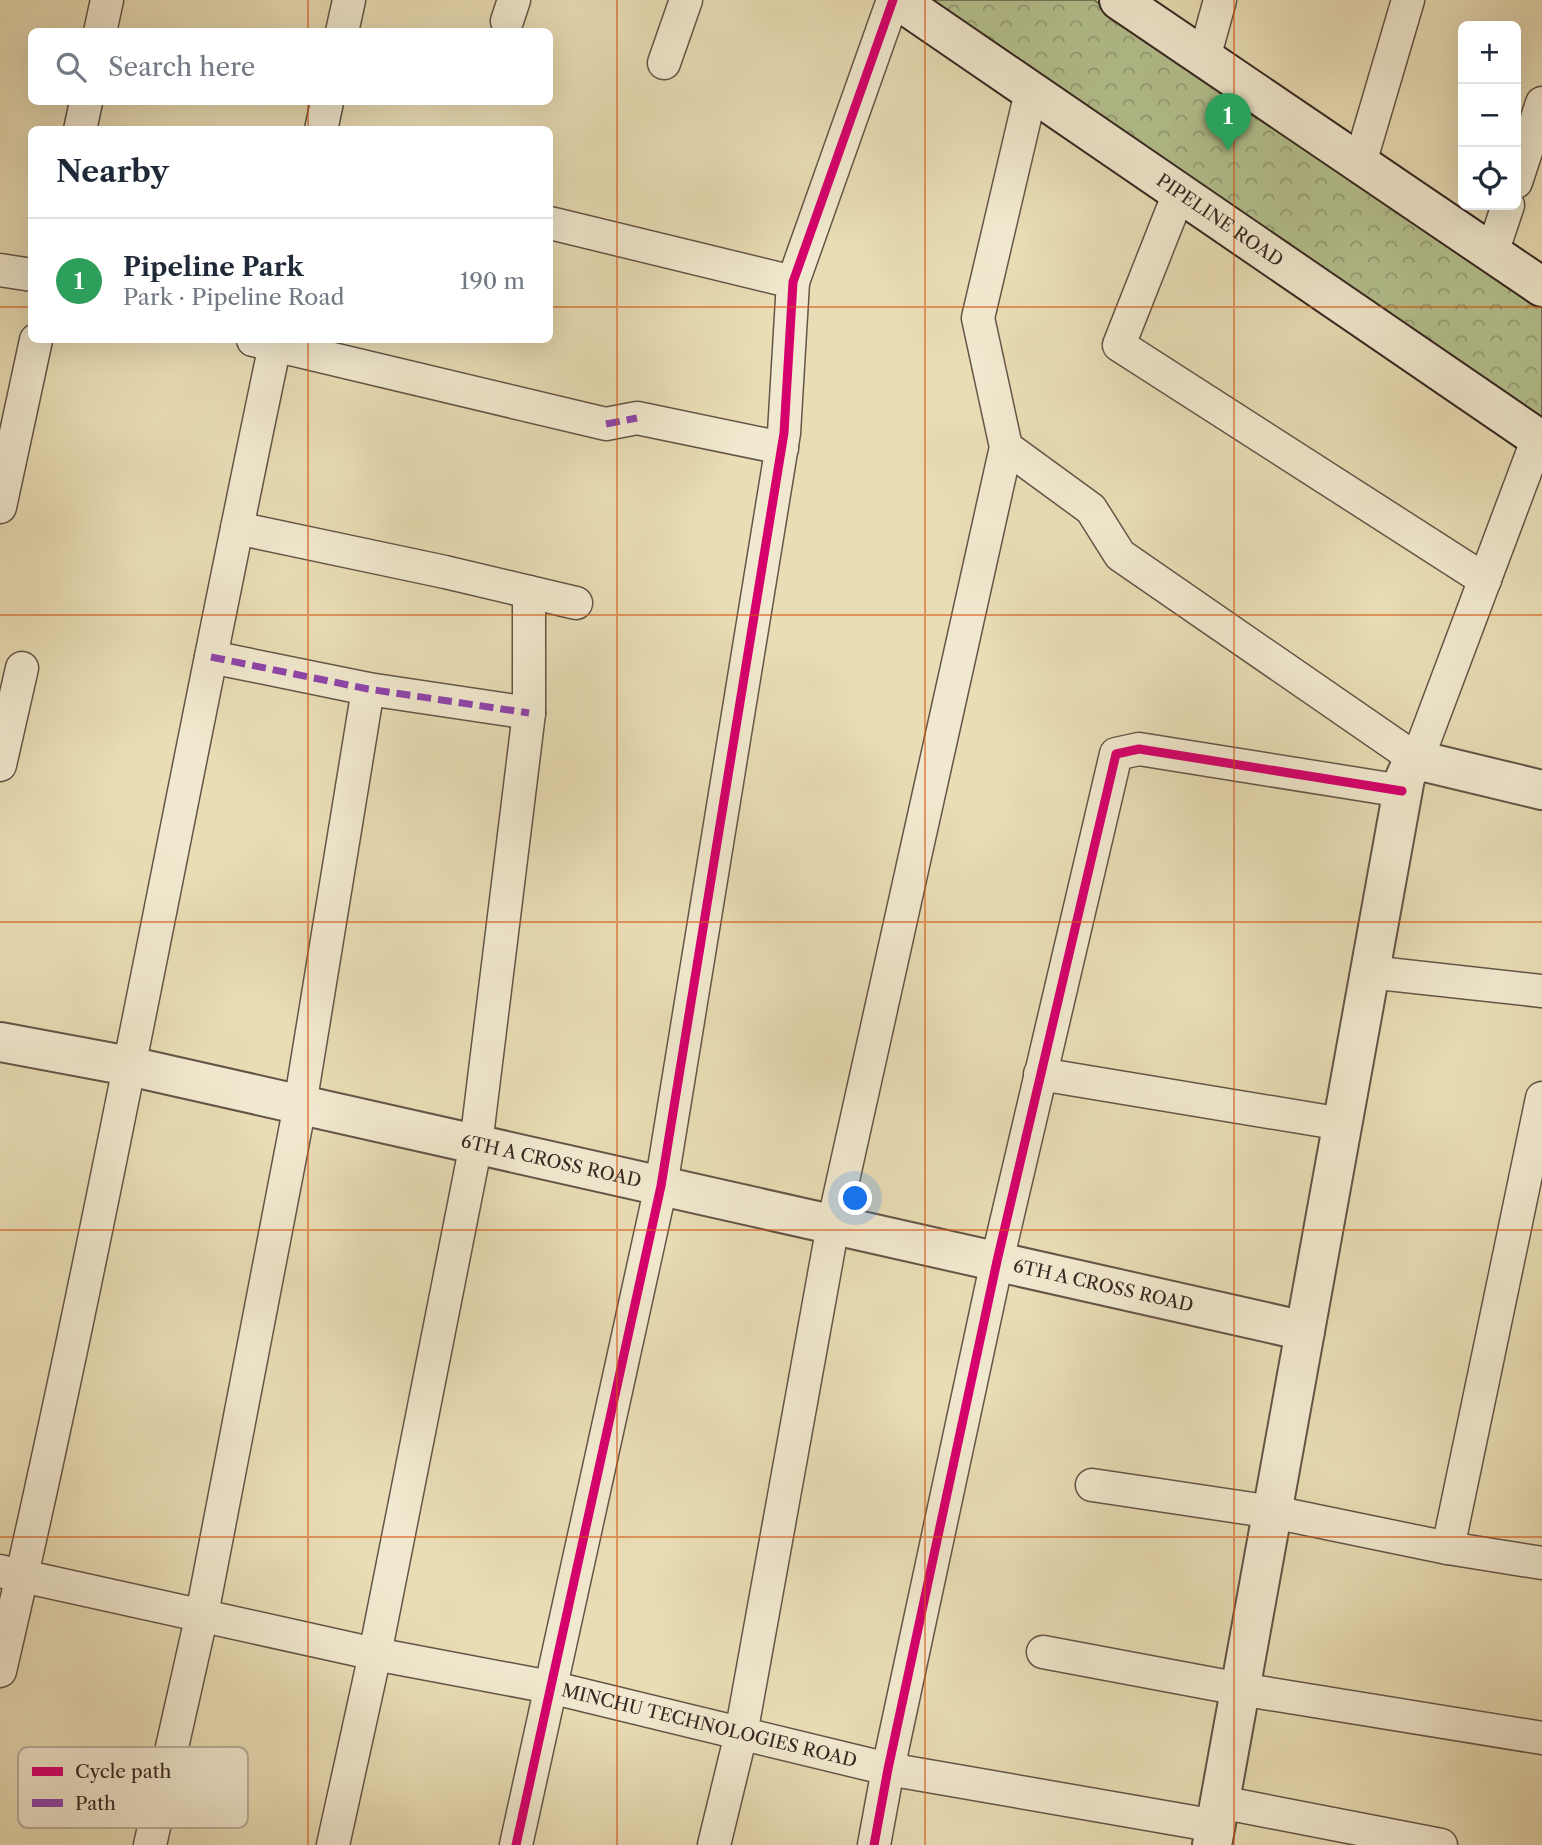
<!DOCTYPE html>
<meta charset="utf-8">
<style>
body{margin:0;font-family:"Libre Caslon Text",serif;background:#f6f6f7;color:#1f2937}
.controls{position:absolute;right:21px;top:21px;display:grid;overflow:hidden;border-radius:10px;box-shadow:0 7px 28px #0002}
.controls button{width:63px;height:63px;display:grid;place-items:center;padding:0;border:0;border-bottom:2px solid #e0e1e3;background:#fff;color:#1f2937;font:35px sans-serif}
.you{position:absolute;left:856px;top:1199px;width:24px;height:24px;margin:-18px;border:5px solid #fff;border-radius:50%;background:#1a73e8;box-shadow:0 0 0 10px #1a73e833}
.badge{display:grid;place-items:center;width:46px;height:46px;border-radius:50%;background:#8f2418;color:#fff;font-size:23px;font-weight:700}
.pin{position:absolute;translate:-50% -58px;filter:drop-shadow(0 2px 4px #0008)}
.pin::after{content:'';position:absolute;top:37px;width:24px;height:21px;background:inherit;clip-path:polygon(0 0,100% 0,50% 100%)}
.list{margin:0;padding:0;list-style:none}
h2{display:flex;justify-content:space-between;align-items:center;height:91px;margin:0;padding:0 28px;font-size:30px}
h2 small{font-size:23px;font-weight:400;color:#747a83}
.list li{display:grid;grid-template-columns:46px 1fr auto;gap:21px;align-items:center;box-sizing:border-box;height:126px;padding:0 28px;border-top:2px solid #e0e1e3}
.list b{display:block;font-size:26px;white-space:nowrap}
.list p{margin:0;font-size:23px;white-space:nowrap;color:#747a83}
.list em{font-size:23px;font-style:normal;color:#747a83}
.icon{flex:none;width:38px;height:38px;fill:none;stroke:currentColor;stroke-width:2;stroke-linecap:round;stroke-linejoin:round}
.map{position:relative;flex:none;width:1542px;height:1845px;overflow:hidden}
.search{position:absolute;background:#fff;box-shadow:0 7px 28px #0002;left:28px;top:28px;width:525px;height:77px;display:flex;align-items:center;gap:18px;box-sizing:border-box;padding:0 24px;border-radius:10px;color:#747a83;font-size:26px}
.panel{position:absolute;background:#fff;box-shadow:0 7px 28px #0002;left:28px;top:126px;width:525px;height:217px;border-radius:10px}
.map>svg:first-child{display:block}
</style>
<div class="map">
<svg width="1542" height="1845" viewBox="0 0 1542 1845">
<defs>
<pattern id="forest-crowns" width="20" height="18" patternUnits="userSpaceOnUse" patternTransform="scale(1.75)"><rect width="20" height="18" fill="#b4c28f"/><path d="M2 6a3 3 0 1 1 6 0M12 15a3 3 0 1 1 6 0" fill="none" stroke="#939e74"/></pattern>
</defs>
<rect width="100%" height="100%" fill="#e9ddb5"/>
<filter id="stains"><feTurbulence type="fractalNoise" baseFrequency=".00286" numOctaves="4"/><feColorMatrix values="0 0 0 0 .2 0 0 0 0 .09 0 0 0 0 .02 0 0 0 .5 -.17"/></filter>
<radialGradient id="worn" r=".72"><stop offset=".6" stop-color="#630" stop-opacity="0"/><stop offset="1" stop-color="#630" stop-opacity=".3"/></radialGradient>
<!-- forest -->
<polygon fill="url(#forest-crowns)" stroke="#767559" stroke-width="2" points="916,0 1094,0 1542,302 1542,425"/>
<g fill="none" stroke-linecap="round" stroke-linejoin="round">
<!-- minor casing -->
<g stroke="#645548" stroke-width="35">
<g id="minor">
<polyline points="507,21 514,0"/>
<polyline points="100,32 107,0"/>
<polyline points="342,32 349,0"/>
<polyline points="1204,58 1220,0"/>
<polyline points="664,63 686,0"/>
<polyline points="80,130 86,102"/>
<polyline points="321,130 327,102"/>
<polyline points="1360,163 1408,0"/>
<polyline points="1516,182 1542,103"/>
<polyline points="1179,193 1119,345 1485,580"/>
<polyline points="550,223 793,282"/>
<polyline points="1492,253 1508,205"/>
<polyline points="0,270 32,275"/>
<polyline points="253,340 606,424 637,418 782,448"/>
<polyline points="1006,447 1091,509 1120,555 1417,760 1538,438"/>
<polyline points="0,507 36,340"/>
<polyline points="237,528 445,572 576,603"/>
<polyline points="211,657 368,689 529,713"/>
<polyline points="0,765 22,668"/>
<polyline points="1369,972 1542,991"/>
<polyline points="1040,1074 1342,1124"/>
<polyline points="1092,1485 1273,1512 1448,1548 1542,1563"/>
<polyline points="1448,1548 1542,1098"/>
<path id="s1" d="M 0,1571 L 375,1654 L 550,1687 L 888,1769 L 1216,1826"/>
<polyline points="1043,1652 1240,1689 1542,1738"/>
<path d="M 0,1671 C 103,1229 182,783 276,340"/>
<polyline points="1220,1802 1441,1845"/>
<polyline points="150,1845 202,1614 300,1105 368,689"/>
<polyline points="333,1845 375,1654 476,1144 529,713 529,592"/>
<polyline points="516,1845 661,1186 784,433 793,282 893,0"/>
<polyline points="714,1845 741,1734 833,1225 1006,447 978,318 1031,92"/>
<polyline points="874,1845 888,1769 997,1261 1116,754 1139,749 1402,791"/>
</g>
</g>
<!-- tertiary casing -->
<g stroke="#645548" stroke-width="42">
<g id="tertiary">
<path id="s2" d="M 0,1042 L 129,1066 L 1305,1331"/>
<polyline points="1212,1845 1405,778 1409,769 1417,760 1542,790"/>
</g>
</g>
<!-- secondary casing -->
<g stroke="#372823" stroke-width="42">
<g id="secondary">
<path id="s3" d="M 898,0 L 1542,441"/>
<polyline points="1119,0 1542,287"/>
</g>
</g>
<!-- minor -->
<use href="#minor" stroke="#f1e9cf" stroke-width="32"/>
<!-- tertiary -->
<use href="#tertiary" stroke="#f1e9cf" stroke-width="38"/>
<!-- secondary -->
<use href="#secondary" stroke="#f1e9cf" stroke-width="38"/>
<!-- quiet -->
<g stroke="#8e44ad" stroke-width="7" stroke-dasharray="14 7" stroke-linecap="butt">
<polyline points="606,424 637,418"/>
<polyline points="211,657 368,689 529,713"/>
</g>
<!-- cycleway casing -->
<g stroke="#f1e9cf" stroke-width="13">
<g id="cycleway">
<polyline points="516,1845 661,1186 784,433 793,282 893,0"/>
<polyline points="874,1845 888,1769 997,1261 1116,754 1139,749 1402,791"/>
</g>
</g>
<!-- cycleway -->
<use href="#cycleway" stroke="#d6006c" stroke-width="9"/>
</g>
<!-- grid -->
<path fill="none" stroke="#d6540e" stroke-width="2" stroke-opacity="0.55" d="M 308,0 L 308,32M 617,0 L 617,1845M 925,0 L 925,1845M 1234,0 L 1234,1845M 308,102 L 308,130M 0,307 L 32,307M 550,307 L 1542,307M 308,340 L 308,1845M 0,615 L 1542,615M 0,922 L 1542,922M 0,1230 L 1542,1230M 0,1537 L 1542,1537"/>
<g text-anchor="middle" stroke-width="6" stroke-linejoin="round" paint-order="stroke">
<!-- street labels -->
<g font-size="18" fill="#372823" stroke="#f1e9cf">
<text dy="6" stroke="none"><textPath href="#s3" startOffset="390">PIPELINE ROAD</textPath></text>
<text dy="6" stroke="none"><textPath href="#s2" startOffset="564">6TH A CROSS ROAD</textPath></text>
<text dy="6" stroke="none"><textPath href="#s2" startOffset="1130">6TH A CROSS ROAD</textPath></text>
<text dy="6" stroke="none"><textPath href="#s1" startOffset="726">MINCHU TECHNOLOGIES ROAD</textPath></text>
</g>
</g>
<!-- legend -->
<rect x="18" y="1747" width="230" height="81" rx="10" fill="#f1e9cf" stroke="#b9af9b" stroke-width="2"/>
<rect x="32" y="1767" width="31" height="9" fill="#d6006c"/>
<rect x="32" y="1799" width="31" height="8" fill="#8e44ad"/>
<g font-size="19" fill="#372823">
<text x="75" y="1778">Cycle path</text>
<text x="75" y="1810">Path</text>
</g>
<rect width="100%" height="100%" filter="url(#stains)"/>
<rect width="100%" height="100%" fill="url(#worn)"/>
</svg>
<div class="controls">
<button>+</button>
<button>−</button>
<button><svg class="icon" aria-label="locate" viewBox="0 0 24 24"><circle cx="12" cy="12" r="6"/><path d="M12 2v4M12 18v4M2 12h4M18 12h4"/></svg></button>
</div>
<div class="you"></div>
<div class="pin badge" style="left:1228px;top:151px;background:#2e9e5b">1</div>
<div class="search"><svg class="icon" aria-label="search" viewBox="0 0 24 24"><circle cx="10" cy="10" r="6"/><path d="M15 15l6 6"/></svg>Search here</div>
<section class="panel">
<h2>Nearby<small></small></h2>
<ul class="list">
<li><span class="badge" style="background:#2e9e5b">1</span><div><b>Pipeline Park</b><p>Park · Pipeline Road</p></div><em>190 m</em></li>
</ul>
</section>
</div>
